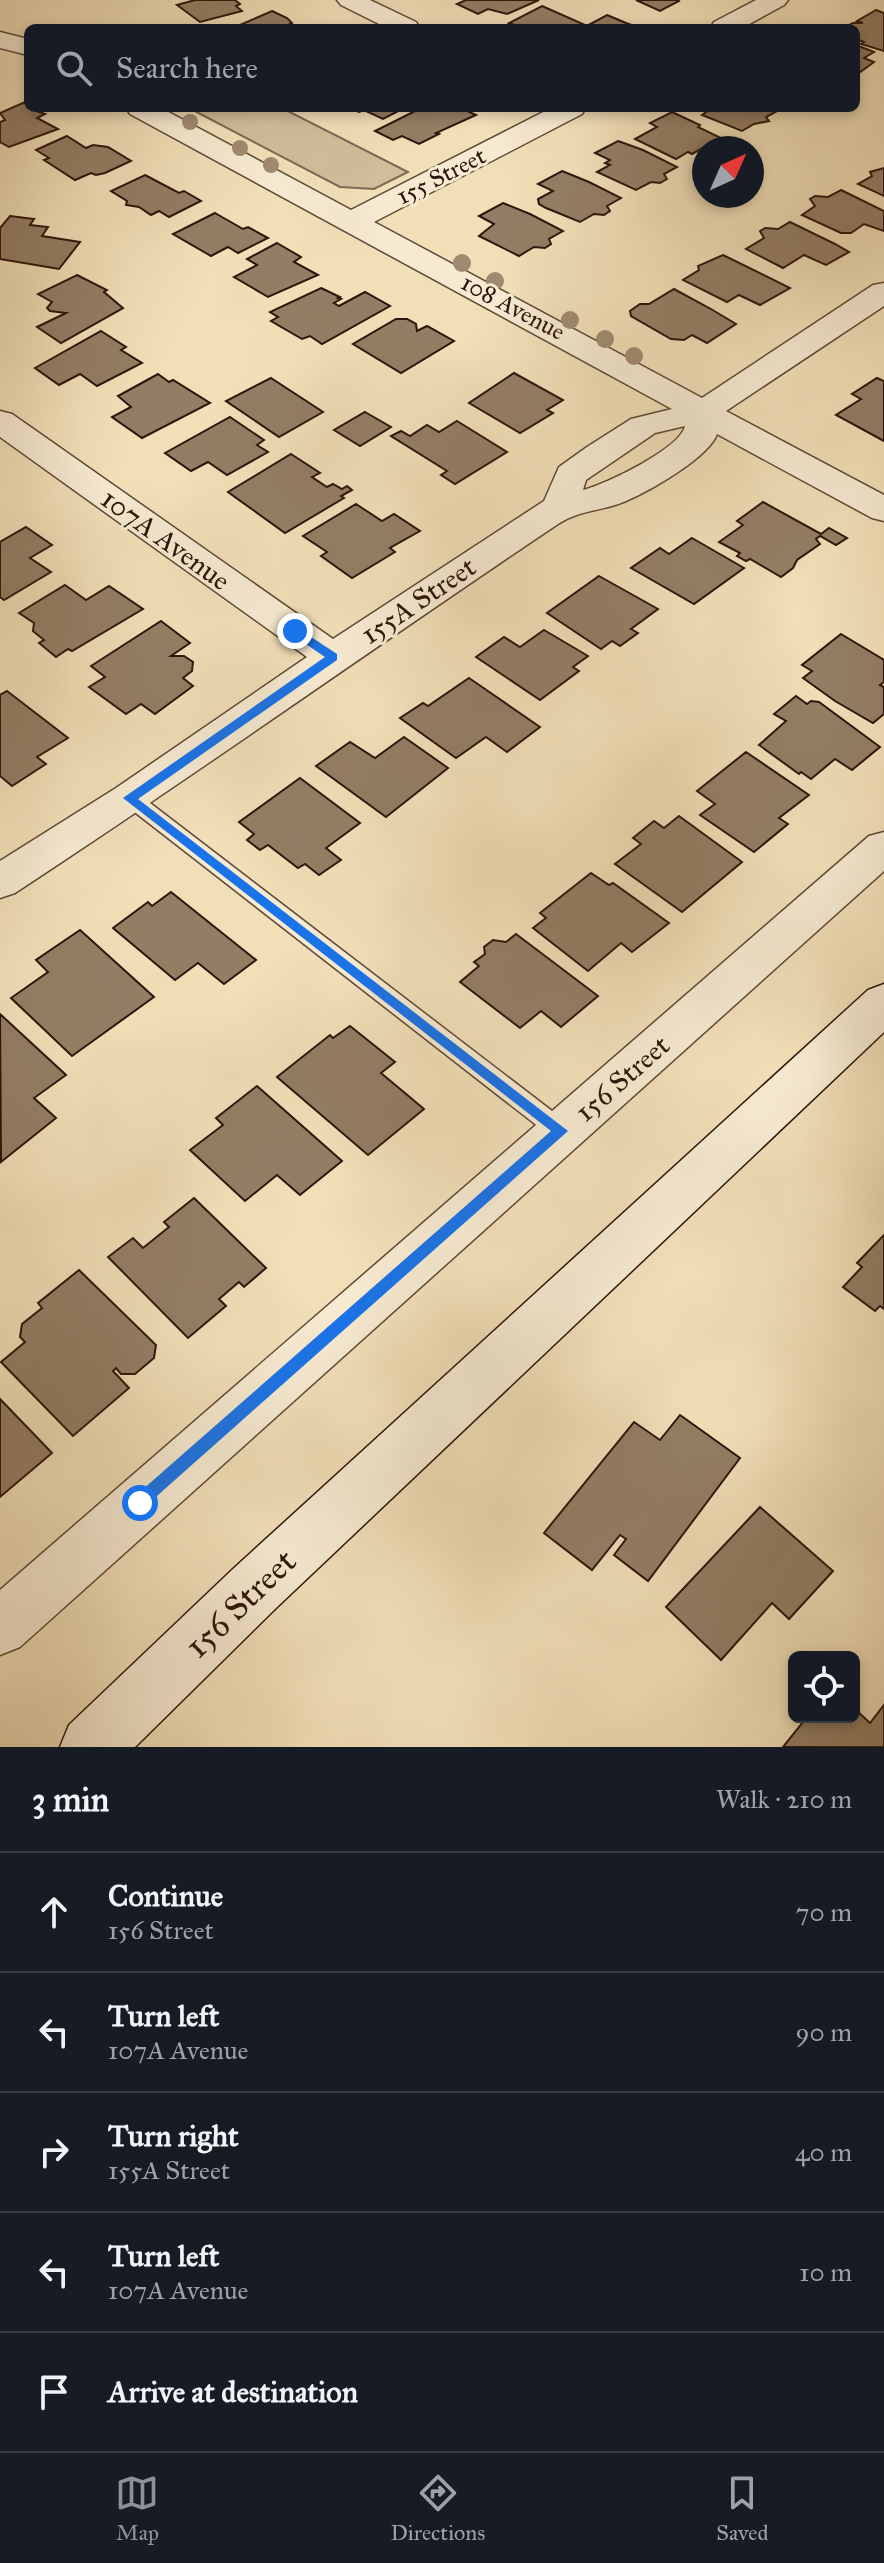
<!DOCTYPE html>
<meta charset="utf-8">
<style>
body{margin:0;font-family:"IM FELL Great Primer",serif;background:#20242c;color:#f1f3f6}
.controls{position:absolute;right:24px;bottom:24px;display:grid;overflow:hidden;border-radius:12px;box-shadow:0 4px 12px #0003}
.controls button{width:72px;height:72px;display:grid;place-items:center;padding:0;border:0;border-bottom:2px solid #363941;background:#171b24;color:#f1f3f6;font:40px sans-serif}
.compass{position:absolute;left:692px;top:136px;width:72px;height:72px;border-radius:50%;background:#171b24;box-shadow:0 4px 12px #0003;rotate:45deg}
.stop{position:absolute;width:24px;height:24px;margin:-18px;border:6px solid #1a73e8;border-radius:50%;background:#fff}
.stop.end{background:#1a73e8;border-color:#fff;box-shadow:0 2px 8px #0008}
.list{margin:0;padding:0;list-style:none}
h2{display:flex;justify-content:space-between;align-items:center;height:104px;margin:0;padding:0 32px;font-size:34px}
h2 small{font-size:26px;font-weight:400;color:#9ea1a6}
.list li{display:grid;grid-template-columns:52px 1fr auto;gap:24px;align-items:center;box-sizing:border-box;height:120px;padding:0 32px;border-top:2px solid #363941}
.list b{display:block;font-size:30px;white-space:nowrap}
.list p{margin:0;font-size:26px;white-space:nowrap;color:#9ea1a6}
.list em{font-size:26px;font-style:normal;color:#9ea1a6}
.icon{flex:none;width:44px;height:44px;fill:none;stroke:currentColor;stroke-width:2;stroke-linecap:round;stroke-linejoin:round}
.map{position:relative;flex:none;width:884px;height:1747px;overflow:hidden}
.search{position:absolute;background:#171b24;box-shadow:0 4px 12px #0003;left:24px;right:24px;top:24px;height:88px;display:flex;align-items:center;gap:20px;box-sizing:border-box;padding:0 28px;border-radius:12px;color:#9ea1a6;font-size:30px}
.sheet{height:704px;background:#171b24}
nav{display:flex;justify-content:space-around;align-items:center;box-sizing:border-box;height:112px;border-top:2px solid #363941;background:#171b24;font-size:22px;color:#9ea1a6}
nav a{display:grid;justify-items:center;gap:4px}
nav .on{color:#8c9099}
.map>svg:first-child{display:block}
</style>
<div class="map">
<svg width="884" height="1747" viewBox="0 0 884 1747">
<rect width="100%" height="100%" fill="#f1dfb8"/>
<filter id="stains"><feTurbulence type="fractalNoise" baseFrequency=".0025" numOctaves="4"/><feColorMatrix values="0 0 0 0 .2 0 0 0 0 .09 0 0 0 0 .02 0 0 0 .5 -.17"/></filter>
<radialGradient id="worn" r=".72"><stop offset=".6" stop-color="#630" stop-opacity="0"/><stop offset="1" stop-color="#630" stop-opacity=".3"/></radialGradient>
<!-- green -->
<polygon fill="#d0bd9b" stroke="#7e6953" stroke-width="2" points="189,108 282,108 408,172 374,189 340,187"/>
<!-- building -->
<g fill="#937e65" stroke="#2d150b" stroke-width="2">
<polygon points="195,0 235,0 240,4 236,6 242,11 200,22 177,5"/>
<polygon points="466,0 539,0 507,14 488,9 478,14 457,4"/>
<polygon points="636,0 678,0 679,1 660,11"/>
<polygon points="542,6 583,24 576,28 522,28 509,23"/>
<polygon points="876,10 884,13 884,51 861,44 864,42 856,39 856,28 844,28 853,23 863,23 857,21"/>
<polygon points="272,11 287,18 292,23 288,25 293,28 233,28"/>
<polygon points="607,15 626,23 640,28 583,28"/>
<polygon points="856,45 874,52 864,58 874,62 856,75"/>
<polygon points="25,102 28,108 45,114 37,118 58,129 9,147 0,142 0,122 5,120 0,113"/>
<polygon points="350,108 404,108 383,119 364,110 359,112"/>
<polygon points="421,108 461,108 476,115 436,133 439,134 419,144 402,136 393,140 375,131"/>
<polygon points="712,108 775,108 779,110 766,117 769,121 754,124 742,131 702,115"/>
<polygon points="672,112 700,125 698,127 721,138 692,154 688,152 676,159 635,139 657,127 650,123"/>
<polygon points="67,136 86,148 93,145 108,147 131,161 105,173 96,175 91,173 75,180 44,160 49,158 36,150"/>
<polygon points="618,141 643,150 677,167 664,174 667,179 660,183 651,182 636,190 597,172 610,165 605,163 610,160 595,153"/>
<polygon points="884,168 884,196 858,184 872,176 870,172"/>
<polygon points="562,171 589,182 621,198 607,206 610,211 604,215 594,214 580,222 546,208 539,204 538,199 553,191 538,184"/>
<polygon points="145,175 179,193 184,191 201,201 169,217 159,211 151,215 139,207 126,205 127,201 111,191"/>
<polygon points="841,190 884,211 884,231 864,224 851,233 841,233 802,215 815,206 810,199 815,196 828,197"/>
<polygon points="503,203 530,214 563,231 549,239 551,244 545,248 534,247 519,256 479,236 494,224 479,216"/>
<polygon points="215,213 243,229 248,227 268,238 238,253 228,247 211,256 173,234"/>
<polygon points="10,216 34,219 30,225 48,227 42,236 80,242 59,269 0,259 0,228"/>
<polygon points="790,222 835,244 849,252 826,265 804,255 783,268 746,249 764,238 760,231 765,228 778,229"/>
<polygon points="277,243 301,257 294,262 318,275 268,297 234,277 257,265 247,259"/>
<polygon points="723,255 790,288 760,305 739,295 727,302 683,280 699,270 698,266"/>
<polygon points="77,275 107,290 104,292 123,308 61,343 37,327 66,313 50,311 47,308 52,302 38,294"/>
<polygon points="321,288 340,297 338,298 341,299 334,303 339,306 365,292 390,306 322,344 310,336 302,339 271,321 278,317 270,312"/>
<polygon points="674,289 711,309 736,324 707,343 692,335 684,340 671,339 631,316 630,311 640,304 649,304"/>
<polygon points="396,319 407,319 416,324 417,331 427,326 454,341 401,373 353,344"/>
<polygon points="101,331 126,347 121,350 142,363 97,386 80,374 59,385 35,368"/>
<polygon points="514,373 563,400 547,410 553,413 520,433 469,403"/>
<polygon points="158,374 169,382 173,380 210,403 142,438 112,417 131,407 118,396"/>
<polygon points="271,378 323,412 279,437 226,401"/>
<polygon points="877,378 884,381 884,441 836,415 861,399 852,394"/>
<polygon points="365,412 391,427 360,446 334,430"/>
<polygon points="230,417 264,440 257,445 268,452 227,475 208,462 191,471 165,453"/>
<polygon points="457,421 507,452 455,484 441,475 447,471 391,436 401,431 410,436 427,425 439,432"/>
<polygon points="291,454 320,473 312,477 327,487 333,484 342,489 347,486 352,490 341,496 344,498 285,533 228,492"/>
<polygon points="763,502 821,534 829,528 847,538 836,545 820,536 816,539 820,544 797,560 793,568 781,577 750,559 746,561 737,556 740,553 719,542 743,525 737,521"/>
<polygon points="356,504 382,521 394,514 420,531 390,548 395,552 352,578 321,556 327,552 303,536"/>
<polygon points="26,527 52,545 30,558 51,572 4,600 0,597 0,542"/>
<polygon points="692,538 744,568 694,604 631,568 660,548 669,554"/>
<polygon points="599,576 658,609 631,629 638,633 620,646 612,641 601,649 547,613"/>
<polygon points="65,585 86,600 109,586 143,609 72,651 68,649 56,657 39,643 44,640 33,631 34,623 19,613"/>
<polygon points="161,621 190,643 171,656 184,656 193,662 192,671 183,678 193,686 155,714 141,704 126,714 89,687 105,677 91,666"/>
<polygon points="544,630 588,656 573,667 579,671 540,700 476,657 504,637 520,647"/>
<polygon points="841,634 884,660 884,682 880,685 884,687 884,714 873,723 835,701 803,678 812,671 802,665"/>
<polygon points="469,678 540,727 507,752 486,737 456,758 400,718 423,703 428,706"/>
<polygon points="7,691 68,738 37,757 46,764 12,786 0,776 0,695"/>
<polygon points="796,696 807,704 811,701 819,702 880,747 852,770 835,759 811,779 801,772 799,774 759,745 786,721 774,714"/>
<polygon points="404,737 448,768 386,817 316,766 350,742 375,758"/>
<polygon points="746,752 809,795 779,818 788,824 754,852 700,815 715,804 697,791"/>
<polygon points="300,778 360,823 326,848 341,860 319,875 305,864 298,868 268,845 260,850 247,840 254,834 239,822"/>
<polygon points="679,816 742,862 682,912 615,864 641,844 633,838 654,821 664,828"/>
<polygon points="591,873 609,885 613,883 669,923 632,952 621,943 588,971 533,928 546,918 540,913"/>
<polygon points="171,892 256,960 224,984 198,963 175,980 113,928 148,902 152,906"/>
<polygon points="80,930 154,997 72,1056 11,998 48,972 36,960"/>
<polygon points="516,934 598,996 561,1027 541,1011 520,1028 460,982 479,966 474,962 485,954 484,947 493,940 506,942"/>
<polygon points="0,1014 66,1075 34,1098 56,1118 1,1162"/>
<polygon points="350,1026 395,1062 381,1073 424,1109 368,1155 277,1077 330,1035 333,1038"/>
<polygon points="257,1086 342,1161 300,1195 277,1175 245,1201 190,1150 223,1125 216,1118"/>
<polygon points="194,1198 266,1268 244,1287 239,1282 219,1299 226,1306 188,1338 108,1257 133,1238 143,1248 169,1227 164,1222"/>
<polygon points="884,1235 884,1309 880,1306 875,1311 843,1287 862,1267 857,1263"/>
<polygon points="79,1270 156,1345 154,1358 135,1374 121,1374 116,1368 113,1371 129,1388 73,1436 1,1362 25,1342 20,1337 22,1324 42,1308 38,1303"/>
<polygon points="0,1399 52,1453 0,1497"/>
<polygon points="680,1415 740,1458 648,1581 614,1555 626,1539 620,1535 592,1570 544,1533 634,1422 660,1440"/>
<polygon points="760,1507 833,1571 789,1619 772,1603 721,1660 666,1607"/>
<polygon points="884,1705 884,1747 783,1747 807,1717 854,1717 854,1708 870,1723"/>
</g>
<g fill="none" stroke-linecap="round" stroke-linejoin="round">
<!-- lane casing -->
<g stroke="#5e4836" stroke-width="3">
<polygon id="lane" points="130,791 137,793 569,1124 572,1131 569,1138 561,1140 553,1138 123,803 120,798 123,793"/>
</g>
<!-- street casing -->
<g stroke="#5e4836" stroke-width="3">
<g id="street">
<polygon points="337,0 370,0 416,22 420,28 387,28 341,5"/>
<polygon points="756,0 788,0 784,5 742,28 710,28 714,22"/>
<polygon points="0,32 28,39 28,55 0,48"/>
<path d="M 126,108 L 161,108 L 351,210 L 551,108 L 586,108 L 582,114 L 374,222 L 702,398 L 873,285 L 884,283 L 884,306 L 726,411 L 884,495 L 884,521 L 872,518 L 717,434 C 709,457 650,491 626,501 C 603,511 579,510 558,524 C 376,646 198,773 15,893 L 0,898 L 0,861 L 116,788 L 307,657 L 0,437 L 0,411 L 12,414 L 333,639 L 544,501 L 559,467 L 587,447 L 631,419 L 672,409 L 130,114 ZM 685,426 C 681,448 605,485 583,490 L 586,480 L 655,433 Z"/>
<polygon points="884,832 884,871 20,1647 0,1655 0,1590 869,836"/>
</g>
</g>
<!-- secondary casing -->
<g stroke="#2d150b" stroke-width="3">
<polygon id="secondary" points="884,984 884,1032 275,1609 135,1747 60,1747 69,1725 233,1569 868,990"/>
</g>
<!-- lane -->
<use href="#lane" fill="#f6ead1" fill-rule="evenodd"/>
<!-- street -->
<use href="#street" fill="#f6ead1" fill-rule="evenodd"/>
<!-- secondary -->
<use href="#secondary" fill="#f6ead1" fill-rule="evenodd"/>
</g>
<!-- trees -->
<g fill="#a08b70">
<circle cx="190" cy="122" r="8"/>
<circle cx="240" cy="148" r="8"/>
<circle cx="271" cy="165" r="8"/>
<circle cx="462" cy="263" r="9"/>
<circle cx="495" cy="281" r="9"/>
<circle cx="570" cy="320" r="9"/>
<circle cx="605" cy="339" r="9"/>
<circle cx="634" cy="356" r="9"/>
</g>
<!-- route -->
<polygon fill="#1a73e8" points="291,629 299,629 337,654 337,660 138,799 568,1131 140,1511 132,1503 134,1497 551,1131 123,798 325,657 291,634"/>
<g text-anchor="middle" stroke-width="6" stroke-linejoin="round" paint-order="stroke">
<!-- far-street labels -->
<g font-size="24" fill="#2d150b" stroke="#f6ead1">
<text transform="translate(441 176) rotate(-27)" y="8">155 Street</text>
<text transform="translate(513 307) rotate(28)" y="8">108 Avenue</text>
</g>
<!-- street labels -->
<g font-size="28" fill="#2d150b" stroke="#f6ead1">
<text transform="translate(166 539) rotate(36)" y="10">107A Avenue</text>
<text transform="translate(418 600) rotate(-34)" y="10">155A Street</text>
<text transform="translate(622 1078) rotate(-41)" y="10">156 Street</text>
</g>
<!-- near-street labels -->
<g font-size="34" fill="#2d150b" stroke="#f6ead1">
<text transform="translate(240 1603) rotate(-44)" y="12">156 Street</text>
</g>
</g>
<rect width="100%" height="100%" filter="url(#stains)"/>
<rect width="100%" height="100%" fill="url(#worn)"/>
</svg>
<div class="controls">
<button><svg class="icon" aria-label="locate" viewBox="0 0 24 24"><circle cx="12" cy="12" r="6"/><path d="M12 2v4M12 18v4M2 12h4M18 12h4"/></svg></button>
</div>
<svg class="compass" viewBox="-18 -18 36 36"><path d="M0-13l5 13h-10z" fill="#e53935"/><path d="M0 13l5-13h-10z" fill="#9ea1a6"/></svg>
<div class="stop" style="left:140px;top:1503px"></div>
<div class="stop end" style="left:295px;top:631px"></div>
<div class="search"><svg class="icon" aria-label="search" viewBox="0 0 24 24"><circle cx="10" cy="10" r="6"/><path d="M15 15l6 6"/></svg>Search here</div>
</div>
<section class="sheet">
<h2>3 min<small>Walk · 210 m</small></h2>
<ul class="list">
<li><svg class="icon" aria-label="ahead" viewBox="0 0 24 24"><path d="M12 20V5M6 11l6-6 6 6"/></svg><div><b>Continue</b><p>156 Street</p></div><em>70 m</em></li>
<li><svg class="icon" aria-label="left" viewBox="0 0 24 24"><path d="M17 20v-9H6M10 6l-5 5 5 5"/></svg><div><b>Turn left</b><p>107A Avenue</p></div><em>90 m</em></li>
<li><svg class="icon" aria-label="right" viewBox="0 0 24 24"><path d="M7 20v-9h11M14 6l5 5-5 5"/></svg><div><b>Turn right</b><p>155A Street</p></div><em>40 m</em></li>
<li><svg class="icon" aria-label="left" viewBox="0 0 24 24"><path d="M17 20v-9H6M10 6l-5 5 5 5"/></svg><div><b>Turn left</b><p>107A Avenue</p></div><em>10 m</em></li>
<li><svg class="icon" aria-label="arrive" viewBox="0 0 24 24"><path d="M6 21V4h12l-3 4 3 4H6"/></svg><div><b>Arrive at destination</b></div></li>
</ul>
</section>
<nav>
<a class="on"><svg class="icon" aria-label="map" viewBox="0 0 24 24"><path d="M3 6l6-2 6 2 6-2v14l-6 2-6-2-6 2zM9 4v14M15 6v14"/></svg>Map</a>
<a><svg class="icon" aria-label="directions" viewBox="0 0 24 24"><path d="M12 3l9 9-9 9-9-9zM9 14v-3h6M13 9l2 2-2 2"/></svg>Directions</a>
<a><svg class="icon" aria-label="saved" viewBox="0 0 24 24"><path d="M7 4h10v16l-5-4-5 4z"/></svg>Saved</a>
</nav>
